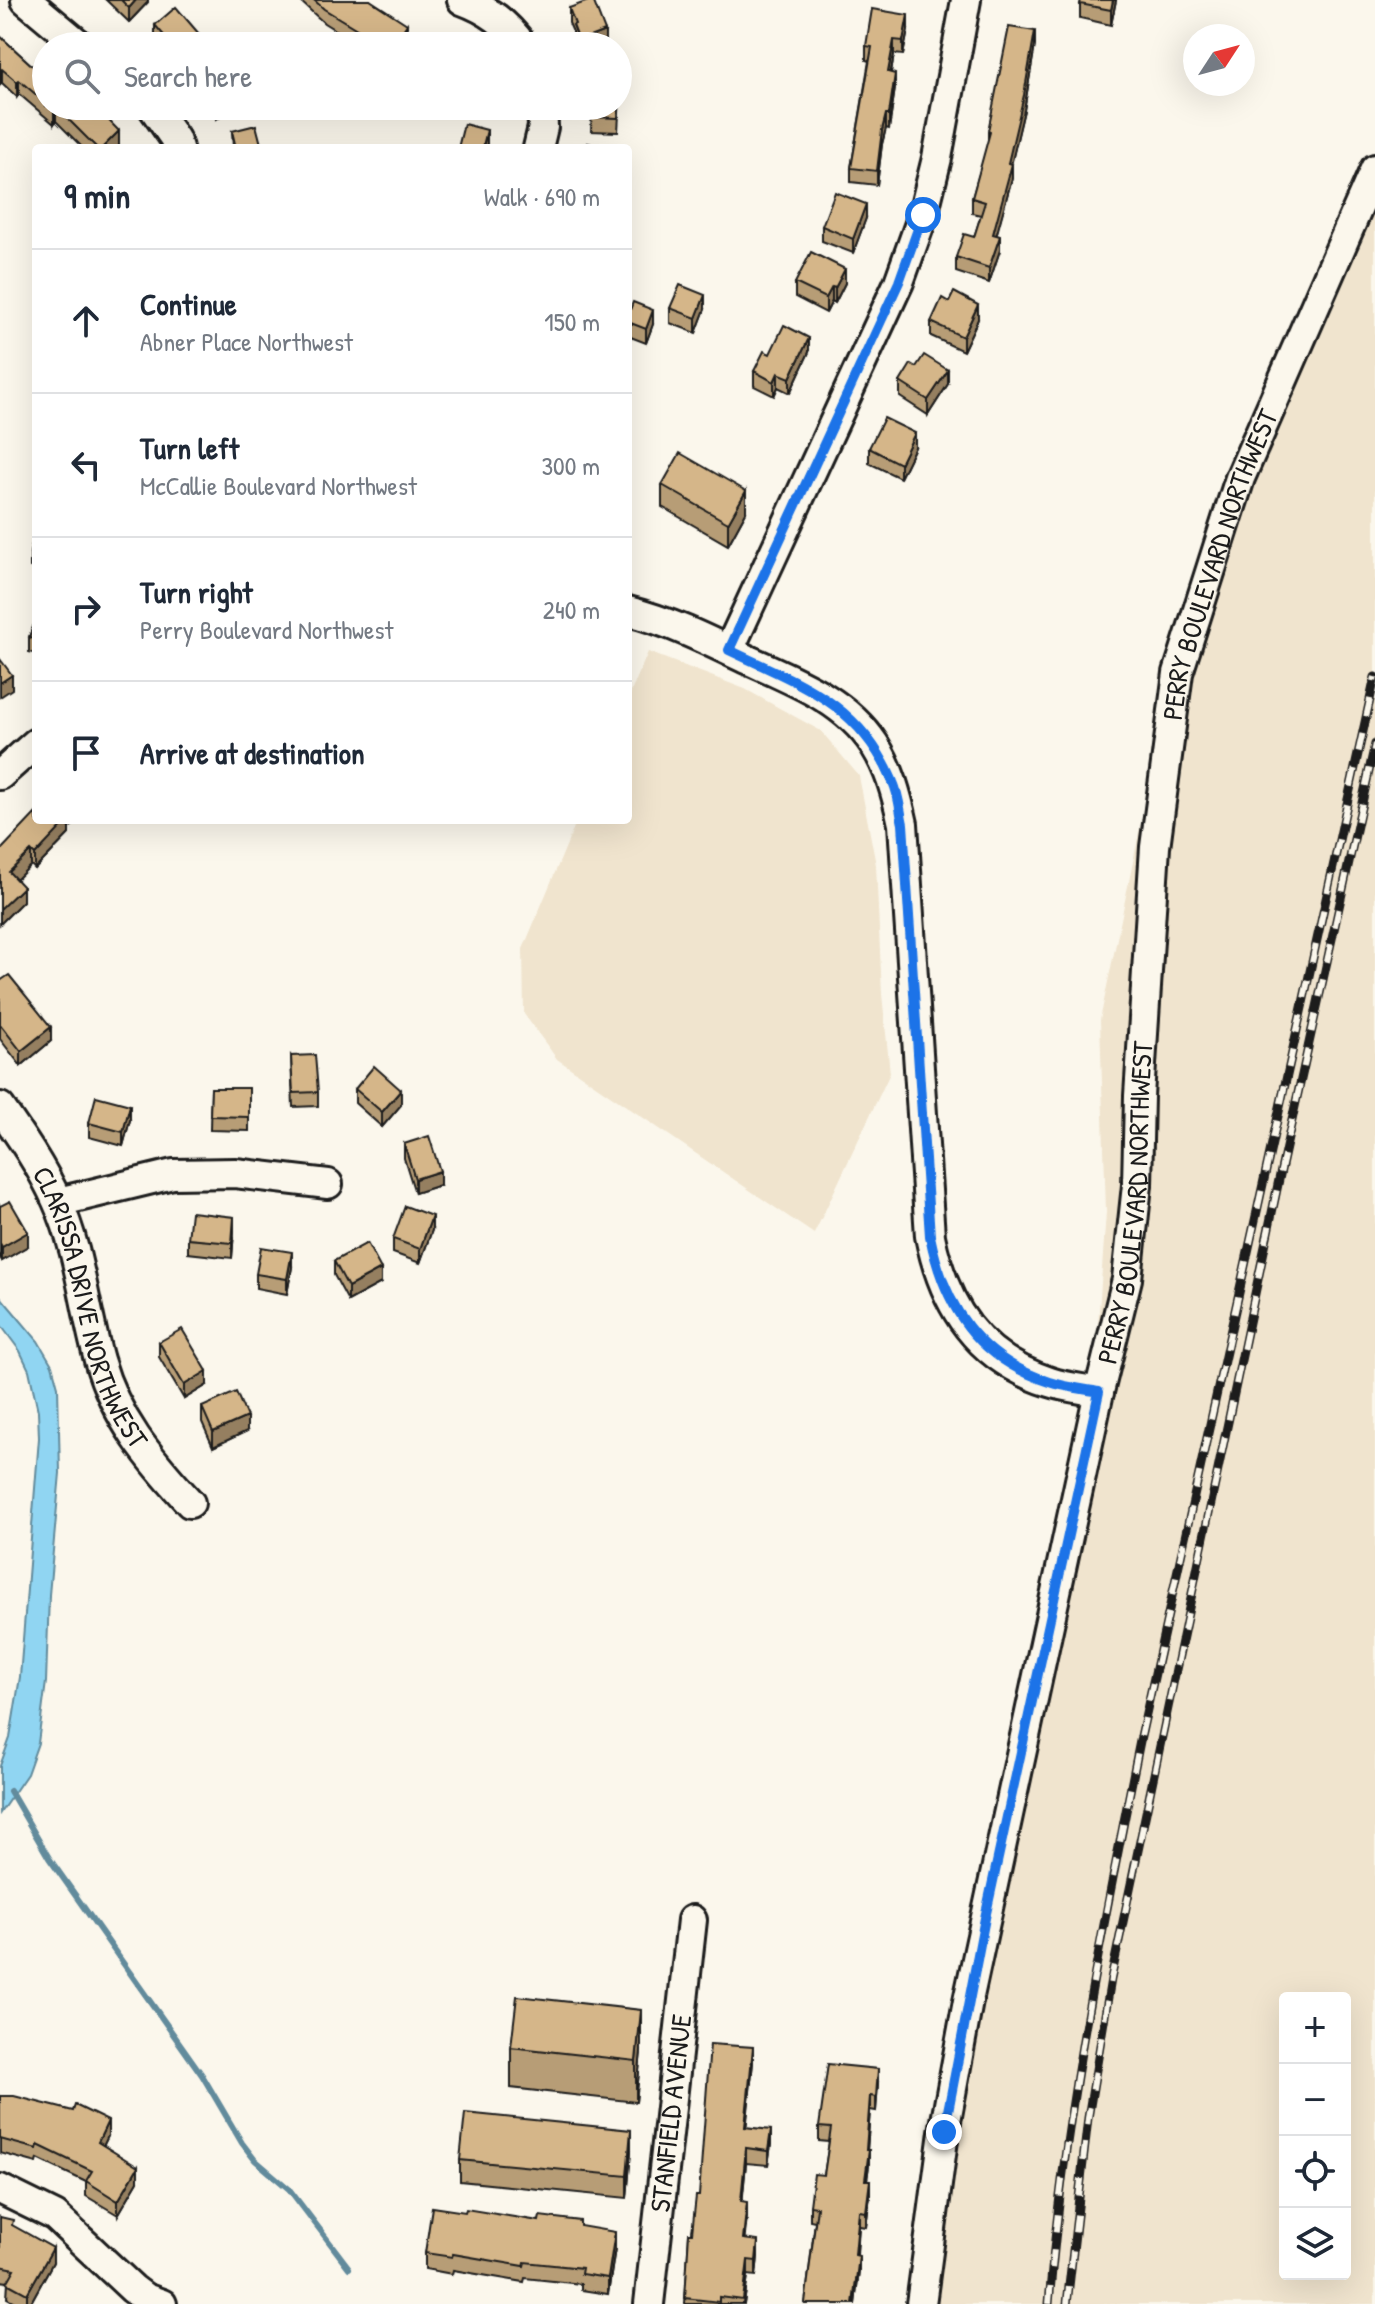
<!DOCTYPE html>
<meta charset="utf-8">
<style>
body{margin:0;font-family:"Patrick Hand",sans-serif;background:#f2f2f3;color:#1f2937}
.controls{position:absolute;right:24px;bottom:24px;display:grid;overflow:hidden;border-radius:8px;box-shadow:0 8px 32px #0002}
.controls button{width:72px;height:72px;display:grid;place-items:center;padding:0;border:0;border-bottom:2px solid #e0e1e3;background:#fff;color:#1f2937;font:40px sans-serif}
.compass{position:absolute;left:1183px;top:24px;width:72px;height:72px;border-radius:50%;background:#fff;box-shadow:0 8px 32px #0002;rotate:54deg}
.stop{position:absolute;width:24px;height:24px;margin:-18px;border:6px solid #1a73e8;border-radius:50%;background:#fff}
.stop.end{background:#1a73e8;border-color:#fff;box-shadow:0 2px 8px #0008}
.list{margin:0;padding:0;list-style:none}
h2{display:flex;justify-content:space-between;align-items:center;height:104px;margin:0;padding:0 32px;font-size:34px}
h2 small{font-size:26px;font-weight:400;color:#747a83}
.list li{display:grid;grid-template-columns:52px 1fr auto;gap:24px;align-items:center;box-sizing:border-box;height:144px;padding:0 32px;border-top:2px solid #e0e1e3}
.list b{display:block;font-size:30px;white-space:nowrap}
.list p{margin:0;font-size:26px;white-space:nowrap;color:#747a83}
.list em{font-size:26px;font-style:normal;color:#747a83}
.icon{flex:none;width:44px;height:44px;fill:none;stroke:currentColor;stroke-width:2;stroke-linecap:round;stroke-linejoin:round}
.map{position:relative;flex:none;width:1375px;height:2304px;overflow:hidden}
.search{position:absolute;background:#fff;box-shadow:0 8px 32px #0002;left:32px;top:32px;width:600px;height:88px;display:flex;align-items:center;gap:20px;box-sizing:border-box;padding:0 28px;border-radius:44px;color:#747a83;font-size:30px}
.panel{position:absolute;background:#fff;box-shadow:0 8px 32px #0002;left:32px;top:144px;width:600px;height:680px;border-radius:8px}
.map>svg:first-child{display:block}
</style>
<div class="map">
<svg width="1375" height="2304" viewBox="0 0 1375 2304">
<rect width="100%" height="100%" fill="#fbf7ec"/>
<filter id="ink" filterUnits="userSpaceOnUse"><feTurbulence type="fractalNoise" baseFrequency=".0125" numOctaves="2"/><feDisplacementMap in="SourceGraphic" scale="16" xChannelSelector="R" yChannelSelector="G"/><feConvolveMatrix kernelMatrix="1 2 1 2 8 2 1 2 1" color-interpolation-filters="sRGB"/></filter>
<g filter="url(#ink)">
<!-- built -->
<g fill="#f0e4ce" fill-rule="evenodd">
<path d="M 1375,155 L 1375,2304 L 919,2304 L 1091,1424 L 1106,1212 L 1100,1020 L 1142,819 L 1200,604 ZM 1285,1998 L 1345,1998 L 1345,2274 L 1285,2274 Z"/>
<polygon points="648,652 745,689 821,731 859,776 876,865 882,994 890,1073 814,1234 557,1059 524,1014 523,949 577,820 628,820 628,699"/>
</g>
<!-- water -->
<polygon fill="#90d5f2" stroke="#628b9c" stroke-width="2" points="0,1296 38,1341 52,1365 58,1387 60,1473 49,1595 46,1682 38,1743 27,1774 0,1813 0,1766 10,1738 20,1677 39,1438 38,1411 29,1370 20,1351 0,1324"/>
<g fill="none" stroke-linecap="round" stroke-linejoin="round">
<!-- stream -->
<polyline stroke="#628b9c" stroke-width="6" points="10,1791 49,1858 202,2075 242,2143 255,2160 289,2189 349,2268"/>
<!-- minor casing -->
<g stroke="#1c1c1c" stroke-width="34">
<g id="minor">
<polyline points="26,0 81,46"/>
<path d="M 462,0 C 489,10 506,23 523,46"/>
<polyline points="152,106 175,139 178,148"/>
<polyline points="538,148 543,127 542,106"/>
<path d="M 628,611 C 668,621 705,639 742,657 C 789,679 844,698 874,744 C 890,769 897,796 903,824 L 930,1236 C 944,1306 978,1359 1050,1382 C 1065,1387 1083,1389 1099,1392"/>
<polyline points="729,650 899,282 923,215 937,158 966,0"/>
<polyline points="0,775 36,743"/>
<path id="s1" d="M 0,1107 C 21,1137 42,1167 57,1201 C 80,1251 84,1307 99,1360 C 116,1419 149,1458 190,1503"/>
<polyline points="58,1202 173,1174 235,1173 328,1184"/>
<polyline points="0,2189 55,2216 133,2289 145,2298 162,2304"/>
<path id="s2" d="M 649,2304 L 692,1920"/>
<path id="s3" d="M 921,2304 L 944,2132 L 968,2001 L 1099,1392 L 1127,1279 L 1137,1185 L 1139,1096 L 1155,847 L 1178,673 L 1240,478 L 1375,169"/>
</g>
</g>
<!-- minor -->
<use href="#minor" stroke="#fbf7ec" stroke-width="28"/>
<!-- rail casing -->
<g stroke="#1c1c1c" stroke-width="9">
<g id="rail">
<path d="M 1049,2304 C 1064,2114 1103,1927 1140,1741 L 1375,677"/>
<polyline points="1067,2304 1088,2118 1111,1979 1281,1170 1375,744"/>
</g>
</g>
<!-- rail -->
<use href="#rail" stroke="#fbf7ec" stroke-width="6" stroke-dasharray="18" stroke-linecap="butt"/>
</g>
<!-- wall -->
<g fill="#b79d76" stroke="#1c1c1c" stroke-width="2">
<polygon points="106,0 148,0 148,2 129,22"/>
<polygon points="299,0 370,0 407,38 402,46 361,46 324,23"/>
<polygon points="1116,0 1111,25 1080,18 1080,4"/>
<polygon points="569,8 605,45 575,46 573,39 573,32 569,23"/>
<polygon points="155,25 200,46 161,46 155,39"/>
<polygon points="908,30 903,55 894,54 891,73 895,88 889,129 886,128 882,144 877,185 851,182 851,168 869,61 866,60 866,46"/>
<polygon points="0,36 37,70 46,67 46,106 95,106 119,146 117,148 83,148 56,121 54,124 19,94 17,97 2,83 0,85"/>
<polygon points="1035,45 1024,110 1011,164 1012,178 996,235 1000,250 989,283 956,272 956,257 974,237 981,215 972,213 972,198 988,143 988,131"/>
<polygon points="620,95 618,132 591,131 592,106"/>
<polygon points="211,106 241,106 241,108 216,119"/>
<polygon points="431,106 464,106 462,113"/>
<polygon points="232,131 262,148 233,148"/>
<polygon points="866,218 853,253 822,241 822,226"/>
<polygon points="795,283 845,283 835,303 832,301 826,313 795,297"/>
<polygon points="949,302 978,319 963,351 931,336 931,322"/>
<polygon points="670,308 705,309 696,333 670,323"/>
<polygon points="628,316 653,324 646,343 628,336"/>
<polygon points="809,352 790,393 778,387 774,396 754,386 754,371 770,354"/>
<polygon points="900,382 948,384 928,415 900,397"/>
<polygon points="915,447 900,478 869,463 869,448"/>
<polygon points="662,485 746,512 728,545 662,507"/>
<polygon points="36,527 36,569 30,567 30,553"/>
<polygon points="36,620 36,654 29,652 29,637"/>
<polygon points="69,828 69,834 35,869 31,865 16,880 23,901 0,924 0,851"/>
<polygon points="0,981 51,1041 21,1066 0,1039"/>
<polygon points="291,1056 318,1092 318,1106 293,1107"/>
<polygon points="211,1088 249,1088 249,1131 210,1130"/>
<polygon points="355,1089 401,1105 382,1127 355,1103"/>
<polygon points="130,1120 123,1146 89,1137 89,1123"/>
<polygon points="404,1144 440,1185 415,1193 404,1158"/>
<polygon points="0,1206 28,1246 2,1261 0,1258"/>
<polygon points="432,1230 420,1263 393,1253 393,1239"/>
<polygon points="234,1231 232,1258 188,1253 188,1239"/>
<polygon points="334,1261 381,1283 348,1301 334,1275"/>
<polygon points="292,1267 287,1294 256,1288 256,1274"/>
<polygon points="159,1342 207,1385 184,1399 159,1357"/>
<polygon points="202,1407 247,1431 213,1447 202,1422"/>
<polygon points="511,2047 641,2051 636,2102 511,2088"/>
<polygon points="753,2062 746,2127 771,2144 768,2165 746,2163 742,2202 747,2216 744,2240 758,2256 756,2276 748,2275 744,2304 685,2304 689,2233 692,2233 699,2196"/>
<polygon points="878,2083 876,2111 870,2110 867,2150 869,2165 867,2180 870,2195 866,2227 859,2226 857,2255 859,2270 855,2304 805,2304 815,2221 810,2220 810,2206 824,2175 829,2142 819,2141 819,2127"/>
<polygon points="0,2096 108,2136 103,2146 138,2181 118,2215 86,2196 86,2182 38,2159 37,2163 0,2153"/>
<polygon points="631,2151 627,2198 460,2181 460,2160"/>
<polygon points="0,2217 13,2226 53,2262 30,2304 18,2304 7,2298 8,2282 0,2281"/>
<polygon points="539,2221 580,2227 615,2248 608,2294 581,2290 581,2284 525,2278 524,2282 453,2270 452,2274 425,2269 425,2253"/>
</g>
<!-- shaded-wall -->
<g fill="#957f60" stroke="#1c1c1c" stroke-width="2">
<polygon points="136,0 148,0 148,2 129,22 129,8"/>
<polygon points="1113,0 1116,0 1111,25 1111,10"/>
<polygon points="908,15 908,30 903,55 903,41"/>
<polygon points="407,24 407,38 402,46 393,46"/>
<polygon points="605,31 605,45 579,46 579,41"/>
<polygon points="1035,31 1035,45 1024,110 1009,174 1012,164 1012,178 993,248 993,234"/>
<polygon points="200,35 200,46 188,46"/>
<polygon points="894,40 894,54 888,87 888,72"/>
<polygon points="2,69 2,83 0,85 0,71"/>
<polygon points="895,74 895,88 889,129 889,114"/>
<polygon points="19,80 19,94 17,97 17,82"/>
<polygon points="216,106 241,106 241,108 216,119"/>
<polygon points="56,107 56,121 54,124 54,109"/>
<polygon points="886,114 886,128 882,144 877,185 877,171 882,130"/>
<polygon points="487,130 487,144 486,148 483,148"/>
<polygon points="119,131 119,146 117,148 102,148"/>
<polygon points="866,204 866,218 853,253 853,239"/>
<polygon points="1000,236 1000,250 989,283 989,268"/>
<polygon points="845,269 845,283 835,303 835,288"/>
<polygon points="832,287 832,301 826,313 826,298"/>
<polygon points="705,295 705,309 696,333 696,318"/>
<polygon points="978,305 978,319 963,351 963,337"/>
<polygon points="653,310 653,324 646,343 646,329"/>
<polygon points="809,338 809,352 790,393 790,378"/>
<polygon points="948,370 948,384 928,415 928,400"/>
<polygon points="778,373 778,387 774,396 774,382"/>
<polygon points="915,433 915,447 900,478 900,464"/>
<polygon points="746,491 746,512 728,545 728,523"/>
<polygon points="12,675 12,689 0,697 0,683"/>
<polygon points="65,820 81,820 69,828 69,834 35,869 35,855"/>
<polygon points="31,851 31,865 9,887 9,872"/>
<polygon points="23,887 23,901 0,924 0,909"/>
<polygon points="51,1027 51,1041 21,1066 21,1051"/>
<polygon points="401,1090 401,1105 382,1127 382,1112"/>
<polygon points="130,1105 130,1120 123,1146 123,1132"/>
<polygon points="440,1171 440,1185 415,1193 415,1179"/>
<polygon points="432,1216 432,1230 420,1263 420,1249"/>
<polygon points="234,1217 234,1231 232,1258 232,1243"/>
<polygon points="28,1232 28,1246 2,1261 2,1247"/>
<polygon points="292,1252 292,1267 287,1294 287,1279"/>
<polygon points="381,1269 381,1283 348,1301 348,1287"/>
<polygon points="207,1371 207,1385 184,1399 184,1385"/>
<polygon points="247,1417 247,1431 213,1447 213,1432"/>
<polygon points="641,2010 641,2051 636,2102 636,2061"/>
<polygon points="753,2047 753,2062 745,2141 745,2127"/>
<polygon points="878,2069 878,2083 876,2111 876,2097"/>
<polygon points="870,2096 870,2110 866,2164 866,2150"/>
<polygon points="108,2121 108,2136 98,2157 98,2142"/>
<polygon points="631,2130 631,2151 627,2198 627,2176"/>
<polygon points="771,2130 771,2144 768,2165 768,2151"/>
<polygon points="746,2148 746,2163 741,2216 741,2201"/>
<polygon points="869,2150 869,2165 865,2194 865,2180"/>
<polygon points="138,2167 138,2181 118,2215 118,2201"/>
<polygon points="870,2180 870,2195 866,2227 866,2212"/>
<polygon points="747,2202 747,2216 743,2254 743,2239"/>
<polygon points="859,2211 859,2226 855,2270 855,2255"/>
<polygon points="615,2232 615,2248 608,2294 608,2278"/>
<polygon points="758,2241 758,2256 756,2276 756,2261"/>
<polygon points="53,2248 53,2262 30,2304 27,2304 27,2294"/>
<polygon points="859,2256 859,2270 855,2304 853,2304"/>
<polygon points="748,2260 748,2275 744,2304 743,2304"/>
</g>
<!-- building -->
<g fill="#d5b689" stroke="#1c1c1c" stroke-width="2">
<polygon points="121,0 136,0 129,8"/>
<polygon points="314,0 370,0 407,24 393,46 385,46 324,9"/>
<polygon points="591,0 593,0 605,31 579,41 573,25 575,24 569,8"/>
<polygon points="1081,0 1113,0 1111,10 1080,4"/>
<polygon points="176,7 200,35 188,46 173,46 155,25"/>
<polygon points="872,9 908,15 903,41 894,40 888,72 895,74 889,114 886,114 882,130 877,171 851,168 872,47 866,46"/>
<polygon points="1009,27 1035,31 1024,95 1008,163 1012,164 993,234 1000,236 989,268 956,257 964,234 974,237 985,202 972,198 990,132 988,131"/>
<polygon points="0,36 37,70 43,64 46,67 46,103 19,80 17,82 2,69 0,71"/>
<polygon points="443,41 463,46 442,46"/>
<polygon points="618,80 620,80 618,118 591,117 592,106 618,106"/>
<polygon points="50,106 95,106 119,131 102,148 97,148 56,107 54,109"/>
<polygon points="464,124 487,130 483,146 487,148 458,148"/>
<polygon points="256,125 262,148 236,148 232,131"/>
<polygon points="588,143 606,148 587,148"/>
<polygon points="835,192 866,204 853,239 822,226"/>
<polygon points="811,252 845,269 835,288 832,287 826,298 795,283"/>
<polygon points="680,285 705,295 696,318 670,308"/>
<polygon points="954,292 978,305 963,337 931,322 942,298 949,302"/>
<polygon points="633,302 653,310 646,329 628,322 628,316"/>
<polygon points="784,325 809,338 790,378 778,373 774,382 754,371 764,351 770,354"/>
<polygon points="924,355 948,370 928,400 900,382 911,364 916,367"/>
<polygon points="884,418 915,433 900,464 869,448"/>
<polygon points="680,453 746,491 728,523 662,485"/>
<polygon points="36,527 36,554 30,553"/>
<polygon points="36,620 36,640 29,637"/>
<polygon points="0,659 12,675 0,683"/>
<polygon points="36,813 36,820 68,820 35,855 31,851 9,872 23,887 0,909 0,851"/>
<polygon points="9,975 51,1027 21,1051 0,1024 0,981"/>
<polygon points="315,1055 318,1092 293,1093 291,1056"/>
<polygon points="374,1066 401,1090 382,1112 355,1089"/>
<polygon points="211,1088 249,1088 249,1117 210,1116"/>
<polygon points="96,1096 130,1105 123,1132 89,1123"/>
<polygon points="429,1136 440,1171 415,1179 404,1144"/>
<polygon points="10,1201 28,1232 2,1247 0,1243 0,1206"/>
<polygon points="405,1206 432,1216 420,1249 393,1239"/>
<polygon points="191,1212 234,1217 232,1243 188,1239"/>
<polygon points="367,1243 381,1269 348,1287 334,1261"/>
<polygon points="261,1247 292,1252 287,1279 256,1274"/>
<polygon points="182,1329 207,1371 184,1385 159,1342"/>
<polygon points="236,1392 247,1417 213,1432 202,1407"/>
<polygon points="517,1996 641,2010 636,2061 511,2047"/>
<polygon points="710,2044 753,2047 745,2127 771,2130 768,2151 746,2148 741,2201 747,2202 743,2239 758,2241 756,2261 748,2260 743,2300 719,2297 719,2302 685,2298 689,2233 692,2233 696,2196 699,2196"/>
<polygon points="828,2064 878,2069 876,2097 870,2096 866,2150 869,2150 865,2180 870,2180 866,2212 859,2211 855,2255 859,2256 853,2304 805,2304 817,2207 810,2206 814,2174 824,2175 831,2128 819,2127"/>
<polygon points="0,2096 14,2096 73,2111 75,2105 108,2121 98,2142 138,2167 118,2201 86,2181 92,2171 38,2145 37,2149 0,2139"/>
<polygon points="465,2113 631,2130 627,2176 460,2160"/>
<polygon points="432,2207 465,2212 466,2209 539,2221 540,2216 580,2221 580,2226 615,2232 608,2278 581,2274 582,2268 525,2262 524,2266 453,2254 452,2257 425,2253"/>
<polygon points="0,2217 13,2220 12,2225 53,2248 27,2294 7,2283 15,2269 0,2266"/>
</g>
</g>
<g fill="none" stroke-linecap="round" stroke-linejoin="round" filter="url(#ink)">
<!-- route -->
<path stroke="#1a73e8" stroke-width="10" d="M 923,215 L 899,282 L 729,650 C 800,684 860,703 893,782 C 899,795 900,811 903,824 L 930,1236 C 944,1306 978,1359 1050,1382 C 1065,1387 1083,1389 1099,1392 L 985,1918 L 944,2132"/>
</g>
<g text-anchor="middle" stroke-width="7" stroke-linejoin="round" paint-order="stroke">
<!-- street labels -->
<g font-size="28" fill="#1c1c1c" stroke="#fbf7ec">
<text dy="10" stroke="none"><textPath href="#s3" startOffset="1770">PERRY BOULEVARD NORTHWEST</textPath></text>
<text dy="10" stroke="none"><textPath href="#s3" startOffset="1122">PERRY BOULEVARD NORTHWEST</textPath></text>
<text dy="10" stroke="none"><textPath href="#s1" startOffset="222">CLARISSA DRIVE NORTHWEST</textPath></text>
<text dy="10" stroke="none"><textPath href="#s2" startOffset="192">STANFIELD AVENUE</textPath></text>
</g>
</g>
</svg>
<div class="controls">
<button>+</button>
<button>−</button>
<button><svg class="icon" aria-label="locate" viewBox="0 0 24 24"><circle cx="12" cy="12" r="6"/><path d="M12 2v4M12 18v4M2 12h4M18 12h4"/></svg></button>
<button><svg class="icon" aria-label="layers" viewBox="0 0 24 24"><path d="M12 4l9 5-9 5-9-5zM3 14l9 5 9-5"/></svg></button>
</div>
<svg class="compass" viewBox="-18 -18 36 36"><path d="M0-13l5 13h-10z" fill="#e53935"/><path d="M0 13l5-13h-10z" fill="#747a83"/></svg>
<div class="stop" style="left:923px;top:215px"></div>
<div class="stop end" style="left:944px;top:2132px"></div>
<div class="search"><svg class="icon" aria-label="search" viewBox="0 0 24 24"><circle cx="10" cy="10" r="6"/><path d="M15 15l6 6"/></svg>Search here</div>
<section class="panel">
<h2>9 min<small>Walk · 690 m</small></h2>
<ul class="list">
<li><svg class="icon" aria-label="ahead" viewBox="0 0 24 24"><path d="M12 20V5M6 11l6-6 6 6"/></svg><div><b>Continue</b><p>Abner Place Northwest</p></div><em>150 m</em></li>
<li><svg class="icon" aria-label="left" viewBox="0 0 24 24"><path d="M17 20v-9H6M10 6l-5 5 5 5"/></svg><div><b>Turn left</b><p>McCallie Boulevard Northwest</p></div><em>300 m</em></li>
<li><svg class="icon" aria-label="right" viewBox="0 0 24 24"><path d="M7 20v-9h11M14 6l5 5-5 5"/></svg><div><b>Turn right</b><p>Perry Boulevard Northwest</p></div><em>240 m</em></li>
<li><svg class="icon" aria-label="arrive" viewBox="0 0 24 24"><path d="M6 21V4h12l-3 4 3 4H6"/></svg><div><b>Arrive at destination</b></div></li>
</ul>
</section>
</div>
